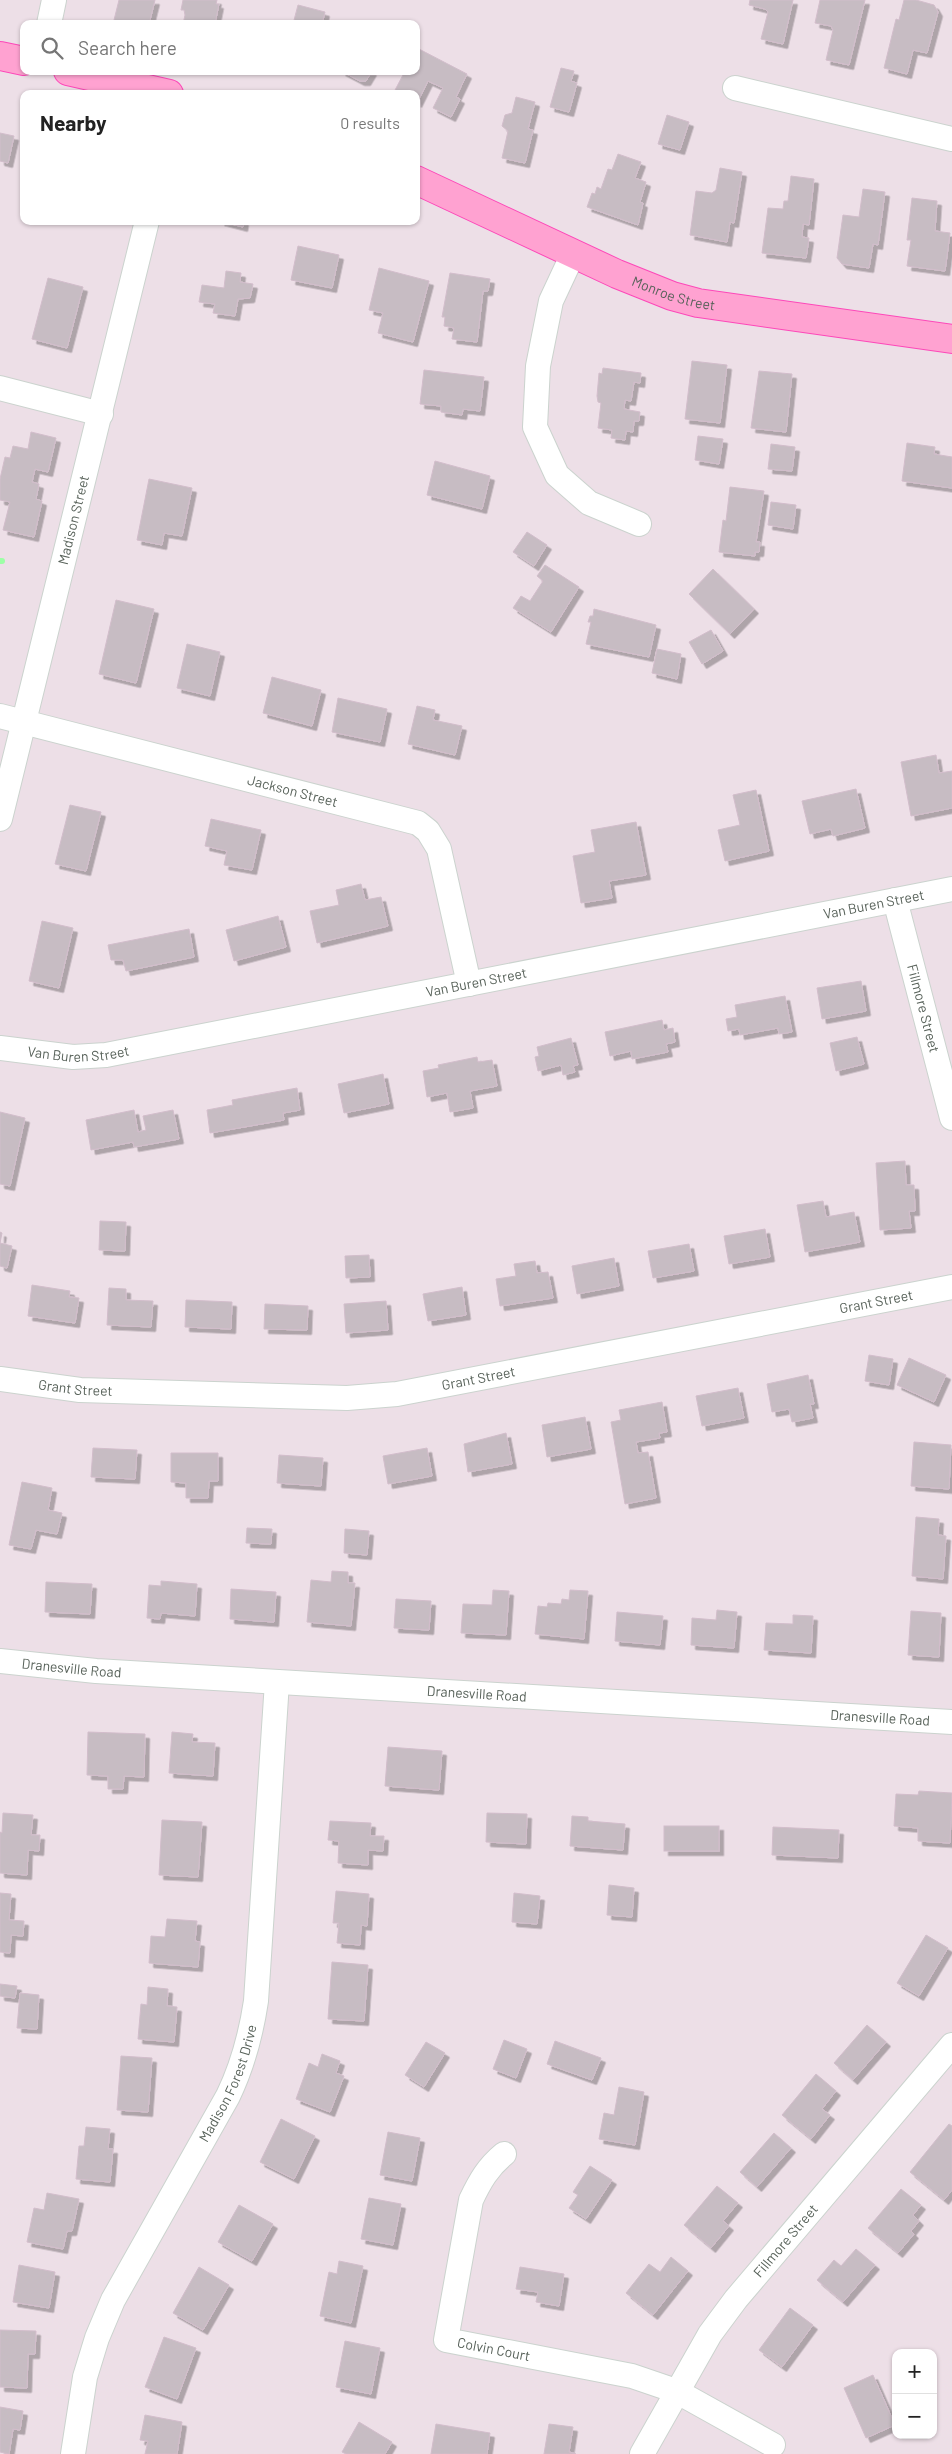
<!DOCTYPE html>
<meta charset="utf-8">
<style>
body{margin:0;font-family:Barlow,sans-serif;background:#f2f2f2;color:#222}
.controls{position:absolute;right:15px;bottom:15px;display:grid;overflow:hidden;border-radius:10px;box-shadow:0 1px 4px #0004}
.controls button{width:45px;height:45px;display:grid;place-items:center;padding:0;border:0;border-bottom:1px solid #e0e0e0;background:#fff;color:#222;font:25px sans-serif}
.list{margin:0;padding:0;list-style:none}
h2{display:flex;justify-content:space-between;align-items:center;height:65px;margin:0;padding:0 20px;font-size:21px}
h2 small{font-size:16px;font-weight:400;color:#767676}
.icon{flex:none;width:28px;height:28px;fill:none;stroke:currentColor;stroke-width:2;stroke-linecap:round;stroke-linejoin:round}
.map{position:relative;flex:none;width:952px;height:2454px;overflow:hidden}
.search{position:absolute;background:#fff;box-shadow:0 1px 4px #0004;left:20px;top:20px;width:400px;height:55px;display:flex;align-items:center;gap:12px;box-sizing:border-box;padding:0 18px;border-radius:10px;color:#767676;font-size:19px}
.panel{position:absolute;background:#fff;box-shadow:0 1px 4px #0004;left:20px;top:90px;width:400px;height:135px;border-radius:10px}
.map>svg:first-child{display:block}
</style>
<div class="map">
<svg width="952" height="2454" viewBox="0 0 952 2454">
<defs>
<filter id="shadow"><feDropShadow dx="4.5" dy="4.5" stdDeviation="0" flood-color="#0004"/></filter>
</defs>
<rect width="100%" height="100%" fill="#eddfe7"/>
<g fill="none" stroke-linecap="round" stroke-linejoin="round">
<!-- stream -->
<polyline stroke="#9dffa6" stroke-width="6" points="0,561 2,561"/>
</g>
<!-- building -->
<g fill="#c7bcc3" stroke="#d2bdcb" filter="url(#shadow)">
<polygon points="119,0 155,0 149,24 113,24"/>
<polygon points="183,0 217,0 216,4 219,4 215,24 183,24 185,15 184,10 181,10"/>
<polygon points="750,0 793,0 783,44 761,39 768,12 765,9 749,5"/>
<polygon points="820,0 865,0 849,65 826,60 833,30 831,26 815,23"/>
<polygon points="904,0 916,0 934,5 938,12 927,53 913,50 907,74 884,68 896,19 899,20"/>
<polygon points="298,5 325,12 322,24 293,24"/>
<polygon points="419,49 467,74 456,97 460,99 451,117 433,108 443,88 428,81 417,103 416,94 394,92 405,71 416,71 416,55"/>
<polygon points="561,68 574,71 571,81 577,83 569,112 550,107"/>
<polygon points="341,71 372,71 366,81 360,81"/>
<polygon points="516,97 535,102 528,129 533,130 525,163 502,158 508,131 502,126 505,115 512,113"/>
<polygon points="667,115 689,122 680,150 658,144"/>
<polygon points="0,133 14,136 8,163 0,161"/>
<polygon points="618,154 641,162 635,178 646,182 640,202 643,203 638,225 587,207 592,193 595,194 597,187 601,189 608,169 612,170"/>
<polygon points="720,168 742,172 734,223 730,222 727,242 690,235 696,191 712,193 716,190"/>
<polygon points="791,176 814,179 809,225 803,224 802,237 809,238 806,258 762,253 768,208 783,209 784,201 788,201"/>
<polygon points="863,189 885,192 878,245 873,244 869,268 842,264 837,258 843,215 859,217"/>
<polygon points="912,198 937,201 935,231 950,233 945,271 907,266 911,240 907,240"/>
<polygon points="220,221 244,221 243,227"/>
<polygon points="298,246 339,255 332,288 291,280"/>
<polygon points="379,268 429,281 413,342 378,333 383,313 369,310"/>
<polygon points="226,271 241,273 240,282 253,284 250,298 238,299 235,316 213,313 215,304 199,302 202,285 224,288"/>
<polygon points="450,273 490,279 488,291 483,291 477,342 452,339 454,328 444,326 445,317 442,317"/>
<polygon points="48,278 83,287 67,348 32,339"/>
<polygon points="692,361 727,365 720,423 685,419"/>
<polygon points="603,368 641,373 640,383 634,382 631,401 625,400 624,409 640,412 639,421 634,421 633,432 626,431 625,440 611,438 612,430 598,428 601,403 598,402 597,396 599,373 602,374"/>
<polygon points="424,370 484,377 480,411 463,409 462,415 441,412 441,406 420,404"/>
<polygon points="759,371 792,374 786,432 751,428"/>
<polygon points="31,432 56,438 48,472 35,469 32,482 39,484 36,499 42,501 34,537 3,530 10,502 0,500 0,479 5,457 10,458 13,446 28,449"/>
<polygon points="698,436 723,439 719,464 695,460"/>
<polygon points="907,443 935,447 934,454 952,457 952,488 902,481"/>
<polygon points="771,444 795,447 792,471 768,469"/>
<polygon points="435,461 490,476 482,509 427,495"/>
<polygon points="149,479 192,488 182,536 164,533 162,545 137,540"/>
<polygon points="730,487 764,491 756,542 760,542 759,552 755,552 755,556 719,552 723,520 726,521"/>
<polygon points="771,502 796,505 793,529 768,525"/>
<polygon points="527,532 547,545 534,566 513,552"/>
<polygon points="545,565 579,587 551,632 513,608 521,596 530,601 543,581 537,576"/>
<polygon points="713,569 754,609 730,634 689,594"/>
<polygon points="116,600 154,609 136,683 99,674"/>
<polygon points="594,609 656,625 649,657 586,644 591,622 588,622 590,616 593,616"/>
<polygon points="711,630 723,651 702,664 689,642"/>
<polygon points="187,644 220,652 210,696 177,688"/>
<polygon points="657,649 681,654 677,679 652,673"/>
<polygon points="272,677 321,690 312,726 263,713"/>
<polygon points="338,698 387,709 380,742 332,732"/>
<polygon points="417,706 435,710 433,720 462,726 455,755 408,744"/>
<polygon points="936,755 939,773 952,771 952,808 911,816 901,762"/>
<polygon points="856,789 865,828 833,836 831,829 810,834 802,801"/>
<polygon points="756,790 769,851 725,861 718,830 740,825 733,795"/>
<polygon points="70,805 101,812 86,871 55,864"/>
<polygon points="211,819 261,830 252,870 224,865 227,851 205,846"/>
<polygon points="636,822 646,875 609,881 612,898 581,903 573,856 595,852 591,830"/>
<polygon points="361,884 365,900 381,897 388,926 317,943 310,911 339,905 336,890"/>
<polygon points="278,916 286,947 234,961 226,930"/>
<polygon points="42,921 73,928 59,988 29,981"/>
<polygon points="189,929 194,957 126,971 123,960 111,960 108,945"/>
<polygon points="861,981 866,1011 822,1019 817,988"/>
<polygon points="785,996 792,1032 779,1034 778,1028 740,1035 739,1029 728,1031 726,1019 737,1017 735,1005"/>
<polygon points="662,1020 664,1030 673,1028 675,1042 666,1044 668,1052 632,1059 631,1051 610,1056 605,1032"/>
<polygon points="857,1037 864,1064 836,1071 830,1043"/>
<polygon points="571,1038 578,1065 573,1066 575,1072 563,1075 561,1065 538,1071 535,1057 539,1056 537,1047"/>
<polygon points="477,1057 478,1062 492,1060 497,1086 470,1091 473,1108 450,1112 447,1093 427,1097 423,1071 439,1068 438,1065"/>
<polygon points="383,1074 389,1104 344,1113 338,1084"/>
<polygon points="297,1088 300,1110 283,1113 284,1120 210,1133 207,1110 233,1105 232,1100"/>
<polygon points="134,1110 138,1132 146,1130 143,1116 173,1110 179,1139 134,1147 133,1142 91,1150 86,1120"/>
<polygon points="0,1112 25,1118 10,1186 0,1184"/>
<polygon points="905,1161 906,1185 914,1185 915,1211 909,1211 911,1228 880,1230 876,1163"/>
<polygon points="823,1201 826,1217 854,1212 860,1242 805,1252 797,1205"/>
<polygon points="100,1221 126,1222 125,1251 99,1250"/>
<polygon points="765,1229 770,1257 729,1264 724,1236"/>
<polygon points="0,1232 2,1233 0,1243 12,1246 7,1268 0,1266"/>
<polygon points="689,1244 694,1271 653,1278 648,1251"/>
<polygon points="369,1255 370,1277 346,1278 345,1256"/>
<polygon points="614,1258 619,1286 577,1294 572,1266"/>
<polygon points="535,1261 537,1273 548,1272 553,1298 500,1306 496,1279 516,1276 514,1264"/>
<polygon points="32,1285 70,1291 69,1297 79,1298 75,1323 28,1316"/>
<polygon points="462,1287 466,1315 428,1321 423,1294"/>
<polygon points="109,1288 126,1289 126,1300 153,1301 151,1327 107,1325"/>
<polygon points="186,1300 232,1302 231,1329 185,1327"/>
<polygon points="386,1301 388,1330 346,1333 344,1304"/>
<polygon points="265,1304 308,1306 307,1330 264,1329"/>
<polygon points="869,1355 893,1359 889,1385 865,1381"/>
<polygon points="909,1358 946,1375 934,1402 897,1385"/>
<polygon points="808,1375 814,1404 810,1404 813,1418 792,1422 789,1409 772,1412 767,1384"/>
<polygon points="738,1388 744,1418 702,1426 696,1396"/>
<polygon points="662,1402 667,1432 659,1433 660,1438 636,1442 638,1453 648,1452 656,1498 625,1504 611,1422 621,1420 619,1410"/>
<polygon points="585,1417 591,1449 547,1457 542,1425"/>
<polygon points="506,1433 512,1464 468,1472 464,1444"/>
<polygon points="914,1442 951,1445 949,1489 911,1486"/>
<polygon points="93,1448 137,1450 135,1479 91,1477"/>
<polygon points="427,1448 432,1476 388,1484 383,1456"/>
<polygon points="171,1453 218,1453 218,1481 209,1481 208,1498 186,1498 186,1483 171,1482"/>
<polygon points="279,1455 323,1458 321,1486 277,1483"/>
<polygon points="22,1482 52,1488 48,1510 62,1513 57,1534 36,1530 31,1549 9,1545"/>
<polygon points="916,1517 939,1519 938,1535 946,1536 943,1579 912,1576"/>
<polygon points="247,1528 272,1529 271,1544 246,1543"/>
<polygon points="345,1529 369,1531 367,1555 344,1553"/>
<polygon points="332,1571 348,1572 348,1583 355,1583 351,1626 307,1622 311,1580 331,1582"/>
<polygon points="161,1581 197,1584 195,1616 161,1613 160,1619 147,1618 149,1585 161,1586"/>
<polygon points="46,1582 92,1584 90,1614 45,1612"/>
<polygon points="231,1589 276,1592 274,1622 230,1619"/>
<polygon points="493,1590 509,1591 506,1635 461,1633 463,1604 492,1605"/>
<polygon points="570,1590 588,1591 584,1639 535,1634 538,1606 547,1607 548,1603 561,1604 562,1599 569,1600"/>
<polygon points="396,1599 431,1601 429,1630 394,1628"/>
<polygon points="717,1610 737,1612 734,1648 691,1645 692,1618 716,1620"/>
<polygon points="911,1611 941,1613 939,1657 908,1655"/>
<polygon points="617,1612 663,1616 660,1645 615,1641"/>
<polygon points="793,1615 813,1616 811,1653 764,1650 766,1623 793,1624"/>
<polygon points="88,1732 145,1734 144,1777 124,1776 123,1789 108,1789 108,1776 87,1775"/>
<polygon points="172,1732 193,1734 192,1742 215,1743 213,1776 169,1773"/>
<polygon points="388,1747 442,1751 439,1790 385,1786"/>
<polygon points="919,1791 952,1793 950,1843 918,1841 918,1828 894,1826 896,1794 918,1795"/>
<polygon points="3,1813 33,1815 31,1835 40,1835 39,1851 28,1850 27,1875 0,1873 0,1832 2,1833"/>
<polygon points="487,1813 527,1814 526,1844 486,1842"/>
<polygon points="572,1816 588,1817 588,1821 625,1824 623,1850 570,1846"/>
<polygon points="162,1820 202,1822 198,1877 159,1875"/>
<polygon points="330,1821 371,1823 370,1836 384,1836 383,1851 368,1850 368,1865 338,1863 339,1841 328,1840"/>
<rect x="664" y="1826" width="55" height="25"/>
<polygon points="773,1827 839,1830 838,1858 772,1855"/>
<polygon points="609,1885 634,1888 632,1917 607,1915"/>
<polygon points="336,1891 369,1894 367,1926 361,1925 360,1945 337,1943 339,1923 333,1923"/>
<polygon points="0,1893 11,1894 9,1920 24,1921 23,1936 11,1935 10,1953 0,1952"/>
<polygon points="514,1893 540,1896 537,1924 512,1922"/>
<polygon points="167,1919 197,1921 195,1941 200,1942 198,1967 149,1963 151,1936 165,1937"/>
<polygon points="926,1935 948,1948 919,1996 897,1983"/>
<polygon points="332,1962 368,1965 364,2021 328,2019"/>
<polygon points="0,1984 17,1986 15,1998 0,1996"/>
<polygon points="148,1987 168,1989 167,2006 177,2007 174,2042 138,2039 141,2004 147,2005"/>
<polygon points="20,1993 39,1995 37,2029 17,2028"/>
<polygon points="867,2025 886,2042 853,2080 834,2063"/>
<polygon points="504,2040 527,2049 516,2078 493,2069"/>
<polygon points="555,2041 601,2058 592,2080 547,2064"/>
<polygon points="426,2042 445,2053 424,2087 405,2075"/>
<polygon points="322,2054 340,2061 336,2073 344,2076 330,2112 296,2099 309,2063 318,2067"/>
<polygon points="121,2056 152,2058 148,2112 117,2110"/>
<polygon points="816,2074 836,2091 822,2109 830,2115 811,2139 782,2115"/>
<polygon points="619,2087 644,2092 635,2145 599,2139 604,2113 614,2115"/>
<polygon points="281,2119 315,2136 294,2179 260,2162"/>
<polygon points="949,2124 952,2126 952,2190 944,2200 910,2172"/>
<polygon points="86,2127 110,2129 108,2149 113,2149 110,2182 76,2179 79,2146 84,2146"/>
<polygon points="388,2132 420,2138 412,2181 380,2175"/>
<polygon points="774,2133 791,2148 757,2187 740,2172"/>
<polygon points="590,2166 612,2180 586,2219 569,2208 578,2195 573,2192"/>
<polygon points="717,2186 738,2203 723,2221 729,2226 711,2248 684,2225"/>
<polygon points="901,2189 921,2205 913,2215 919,2221 911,2231 914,2234 898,2253 868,2228"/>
<polygon points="47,2193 79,2199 72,2231 67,2231 63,2249 27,2242 34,2208 44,2210"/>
<polygon points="369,2198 401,2204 393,2245 361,2239"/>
<polygon points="239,2205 273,2224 252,2261 218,2242"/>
<polygon points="856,2249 875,2265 843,2302 817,2280 834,2260 841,2266"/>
<polygon points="671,2257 688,2271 653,2315 626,2293 649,2264 660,2272"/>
<polygon points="339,2261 363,2266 351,2323 320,2316 329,2272 337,2274"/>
<polygon points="19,2265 55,2272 49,2308 13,2302"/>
<polygon points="199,2267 229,2285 203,2330 173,2313"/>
<polygon points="520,2267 564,2274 559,2306 536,2302 538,2292 516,2289"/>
<polygon points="790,2308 813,2325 782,2367 759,2350"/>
<polygon points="0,2330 36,2331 35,2354 28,2354 27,2388 0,2387"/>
<polygon points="164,2337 196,2348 177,2399 145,2387"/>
<polygon points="345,2341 380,2348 371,2394 336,2387"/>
<polygon points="873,2375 895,2425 866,2438 844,2388"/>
<polygon points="0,2407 23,2411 20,2430 13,2429 9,2454 0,2452"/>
<polygon points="145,2415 182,2422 177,2454 145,2454 148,2441 140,2440"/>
<polygon points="359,2422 392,2442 385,2454 346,2454 342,2452"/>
<polygon points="436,2424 490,2433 487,2454 431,2454"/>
<polygon points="549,2424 573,2427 569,2452 576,2454 544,2454"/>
</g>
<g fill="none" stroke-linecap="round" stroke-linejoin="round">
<!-- minor casing -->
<g stroke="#cbd3ce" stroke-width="26">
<g id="minor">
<polyline points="49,24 54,0"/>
<polyline points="735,88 952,139"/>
<polyline points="573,254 551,301 538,366 535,427 557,475 589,503 639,524"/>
<polyline points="0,388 101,414"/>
<path id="s1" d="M 0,716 L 418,823 L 428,831 L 439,849 L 469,984"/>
<path id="s2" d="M 0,819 L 147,221"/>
<path id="s3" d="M 895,900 L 952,1118"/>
<path id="s4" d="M 0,1048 L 73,1057 L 106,1055 L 952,889"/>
<path id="s5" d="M 0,1379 L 80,1390 L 347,1398 L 397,1394 L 952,1287"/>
<path id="s6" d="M 0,1661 L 96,1671 L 952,1722"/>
<path id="s7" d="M 504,2154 C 488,2167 480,2181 471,2200 L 446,2340 L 632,2376 L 676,2391 L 773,2445"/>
<path id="s8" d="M 73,2454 L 85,2377 L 97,2338 L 113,2300 L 228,2096 C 243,2065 251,2034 256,2001 L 277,1682"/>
<path id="s9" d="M 642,2454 L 710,2334 L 736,2299 L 952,2045"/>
</g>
</g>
<!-- major casing -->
<g stroke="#fd48b9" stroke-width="30">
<g id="major">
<polyline points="0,56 24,61"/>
<polyline points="68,71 169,94"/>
<path id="s10" d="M 416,180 L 617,274 L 672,296 L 698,303 L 952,339"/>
</g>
</g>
<!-- minor -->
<use href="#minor" stroke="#fff" stroke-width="24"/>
<!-- major -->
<use href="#major" stroke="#ffa2d1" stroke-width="28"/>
</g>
<g text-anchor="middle" stroke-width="4" stroke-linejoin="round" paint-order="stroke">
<!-- street labels -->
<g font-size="14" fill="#58625a" stroke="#fff">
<text dy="5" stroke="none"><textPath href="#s10" startOffset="282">Monroe Street</textPath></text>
<text dy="5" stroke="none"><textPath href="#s2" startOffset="308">Madison Street</textPath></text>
<text dy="5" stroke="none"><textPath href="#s1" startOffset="302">Jackson Street</textPath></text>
<text dy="5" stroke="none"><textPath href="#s4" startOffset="889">Van Buren Street</textPath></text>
<text dy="5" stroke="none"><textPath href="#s4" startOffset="484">Van Buren Street</textPath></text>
<text dy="5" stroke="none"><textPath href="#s3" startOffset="112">Fillmore Street</textPath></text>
<text dy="5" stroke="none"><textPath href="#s4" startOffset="79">Van Buren Street</textPath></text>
<text dy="5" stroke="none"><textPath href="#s5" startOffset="886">Grant Street</textPath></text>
<text dy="5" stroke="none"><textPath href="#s5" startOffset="481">Grant Street</textPath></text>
<text dy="5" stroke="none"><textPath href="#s5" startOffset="76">Grant Street</textPath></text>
<text dy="5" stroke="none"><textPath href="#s6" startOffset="72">Dranesville Road</textPath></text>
<text dy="5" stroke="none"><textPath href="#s6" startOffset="478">Dranesville Road</textPath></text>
<text dy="5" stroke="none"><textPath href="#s6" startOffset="882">Dranesville Road</textPath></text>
<text dy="5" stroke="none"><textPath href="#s8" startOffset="406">Madison Forest Drive</textPath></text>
<text dy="5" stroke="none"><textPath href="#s9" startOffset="258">Fillmore Street</textPath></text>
<text dy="5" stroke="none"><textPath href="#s7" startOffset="248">Colvin Court</textPath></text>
</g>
</g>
</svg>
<div class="controls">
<button>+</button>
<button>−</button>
</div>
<div class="search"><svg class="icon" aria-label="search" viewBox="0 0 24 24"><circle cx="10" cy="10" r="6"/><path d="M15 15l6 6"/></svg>Search here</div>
<section class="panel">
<h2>Nearby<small>0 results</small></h2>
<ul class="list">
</ul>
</section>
</div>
